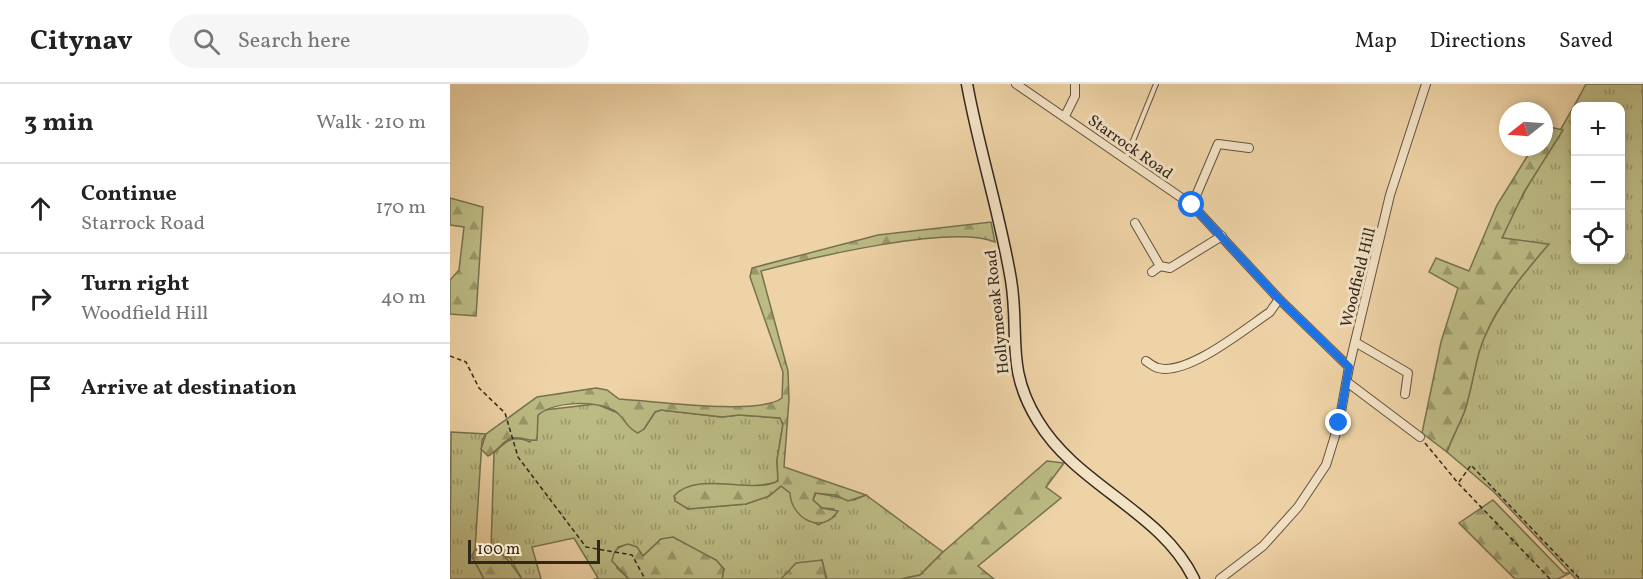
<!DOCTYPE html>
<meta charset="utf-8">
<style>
body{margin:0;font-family:Vollkorn,serif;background:#f6f6f6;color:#222}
.controls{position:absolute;right:18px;top:18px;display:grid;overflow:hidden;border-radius:12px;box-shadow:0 3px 9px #0003}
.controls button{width:54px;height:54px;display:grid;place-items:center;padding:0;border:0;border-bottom:2px solid #e0e0e0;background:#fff;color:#222;font:30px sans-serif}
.compass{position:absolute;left:1049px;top:18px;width:54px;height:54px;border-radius:50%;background:#fff;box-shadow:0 3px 9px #0003;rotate:253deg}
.scale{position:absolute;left:18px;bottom:15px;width:132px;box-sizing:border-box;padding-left:6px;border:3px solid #31271d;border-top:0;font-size:16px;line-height:21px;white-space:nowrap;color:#31271d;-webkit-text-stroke:4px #f4e2c5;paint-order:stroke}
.stop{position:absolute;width:18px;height:18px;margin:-14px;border:4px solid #1a73e8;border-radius:50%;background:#fff}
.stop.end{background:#1a73e8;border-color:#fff;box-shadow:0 2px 6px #0008}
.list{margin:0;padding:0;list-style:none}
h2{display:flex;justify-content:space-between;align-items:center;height:78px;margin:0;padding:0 24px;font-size:26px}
h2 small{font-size:20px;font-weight:400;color:#767676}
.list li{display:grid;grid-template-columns:39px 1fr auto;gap:18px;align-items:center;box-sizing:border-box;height:90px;padding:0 24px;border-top:2px solid #e0e0e0}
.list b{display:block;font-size:22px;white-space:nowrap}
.list p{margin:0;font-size:20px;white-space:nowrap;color:#767676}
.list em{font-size:20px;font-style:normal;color:#767676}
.icon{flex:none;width:33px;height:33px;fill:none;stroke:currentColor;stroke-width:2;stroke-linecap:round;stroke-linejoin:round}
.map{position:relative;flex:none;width:1193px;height:495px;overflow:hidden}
header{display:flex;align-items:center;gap:36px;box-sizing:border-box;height:84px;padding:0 30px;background:#fff;border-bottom:2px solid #e0e0e0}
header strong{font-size:28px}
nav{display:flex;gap:33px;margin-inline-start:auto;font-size:21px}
.search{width:420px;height:54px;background:#f6f6f6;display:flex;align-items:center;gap:15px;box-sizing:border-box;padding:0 21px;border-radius:33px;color:#767676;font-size:22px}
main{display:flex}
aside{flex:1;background:#fff}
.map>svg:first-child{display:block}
</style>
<header>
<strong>Citynav</strong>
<div class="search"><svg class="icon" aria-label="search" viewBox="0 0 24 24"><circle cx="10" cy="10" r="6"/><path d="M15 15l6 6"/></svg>Search here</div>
<nav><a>Map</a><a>Directions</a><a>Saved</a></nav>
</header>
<main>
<aside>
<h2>3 min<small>Walk · 210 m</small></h2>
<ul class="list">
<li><svg class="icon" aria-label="ahead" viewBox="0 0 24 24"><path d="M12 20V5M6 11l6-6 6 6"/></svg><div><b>Continue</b><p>Starrock Road</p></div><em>170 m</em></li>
<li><svg class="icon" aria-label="right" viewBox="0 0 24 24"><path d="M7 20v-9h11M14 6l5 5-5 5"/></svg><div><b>Turn right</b><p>Woodfield Hill</p></div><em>40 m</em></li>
<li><svg class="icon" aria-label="arrive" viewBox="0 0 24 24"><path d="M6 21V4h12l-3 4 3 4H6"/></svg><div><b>Arrive at destination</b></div></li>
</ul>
</aside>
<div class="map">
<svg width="1193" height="495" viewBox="0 0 1193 495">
<defs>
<pattern id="grass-tufts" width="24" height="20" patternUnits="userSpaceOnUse" patternTransform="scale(1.5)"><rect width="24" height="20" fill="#bcbb84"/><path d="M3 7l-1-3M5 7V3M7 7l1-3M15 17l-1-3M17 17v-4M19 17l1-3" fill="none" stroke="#99986b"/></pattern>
<pattern id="forest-firs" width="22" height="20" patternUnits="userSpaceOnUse" patternTransform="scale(1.5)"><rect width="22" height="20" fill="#bcbb84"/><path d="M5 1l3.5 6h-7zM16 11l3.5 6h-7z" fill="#99986b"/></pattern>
</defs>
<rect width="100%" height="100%" fill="#eed3a6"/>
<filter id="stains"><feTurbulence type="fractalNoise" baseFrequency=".00333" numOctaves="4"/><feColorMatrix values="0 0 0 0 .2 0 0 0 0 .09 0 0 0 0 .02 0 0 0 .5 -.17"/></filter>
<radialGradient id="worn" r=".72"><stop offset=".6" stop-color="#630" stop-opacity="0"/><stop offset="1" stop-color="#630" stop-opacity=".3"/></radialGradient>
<!-- grass -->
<g fill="url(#grass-tufts)" stroke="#767150" stroke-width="1.5" fill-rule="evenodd">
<path d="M 1136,0 L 1193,0 L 1193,495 L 1126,495 L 1044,408 L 997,368 C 1002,353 1010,340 1015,326 C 1021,307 1024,287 1029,268 C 1041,229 1072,191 1098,161 L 1052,154 C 1075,100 1109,52 1136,0 ZM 1126,22 L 1170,22 L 1170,176 L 1126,176 Z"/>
<path d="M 146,320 L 168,329 L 194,345 L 205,328 L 211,326 L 272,333 L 289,331 L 330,334 L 333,340 L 327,376 L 328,397 C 313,405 262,401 240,403 L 238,425 L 296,420 L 319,412 L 331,402 L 341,409 C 341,424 357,432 368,441 L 385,432 L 384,425 L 372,424 L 363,416 L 366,409 L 404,416 L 416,411 L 493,468 L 470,491 L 451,495 L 377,495 L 372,476 L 331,495 L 272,495 L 274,485 L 266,476 L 252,469 L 211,455 L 193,472 C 185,461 181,459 168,463 L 167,484 L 179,495 L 144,495 L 148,494 L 124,454 L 82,463 L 91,495 L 72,495 L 60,474 L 41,465 L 44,369 C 56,357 63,350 80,358 L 88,331 L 94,326 Z"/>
<polygon points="1,348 36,350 32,356 25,466 22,472 34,495 0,495"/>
</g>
<!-- forest -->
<g fill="url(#forest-firs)" stroke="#767150" stroke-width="1.5">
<path d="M 1095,42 L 1113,46 L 1074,108 L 1052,154 L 1099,160 C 1072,191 1041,228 1029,268 C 1024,287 1021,307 1015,326 C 1010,340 1002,353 997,368 L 972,349 L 991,258 L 1008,204 L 979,188 L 986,174 L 1019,187 L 1047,121 L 1083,63 L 1094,63 Z"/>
<polygon points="0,114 33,123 26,232 0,230 0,196 9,186 14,143 0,141"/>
<path d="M 541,138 L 545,158 C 501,140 361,174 311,187 L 338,287 L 339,316 L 334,383 L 416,411 L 398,417 L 385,411 L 365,409 L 363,416 L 372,424 L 388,427 C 372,452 341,434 340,409 L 331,402 L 319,412 L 296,420 L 238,425 L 225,417 L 224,412 C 247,386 303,411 328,397 L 327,376 L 333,340 L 330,334 L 289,331 L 272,333 L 211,326 L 205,328 L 194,345 L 188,349 C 177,345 174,333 165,327 C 146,316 105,317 88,331 L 87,356 C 78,358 72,352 62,354 C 53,356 47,368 38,372 L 31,365 L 36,350 L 87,313 L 146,304 L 157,306 L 169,315 L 181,316 C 211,318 310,331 332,314 L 333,288 L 300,193 L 302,184 L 428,151 Z"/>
<polygon points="597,377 614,379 596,403 611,414 528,482 544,495 451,495 470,491 493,468"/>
<polygon points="1043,416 1114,489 1120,489 1108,495 1065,495 1009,439"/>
<path d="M 223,453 L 266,476 L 274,485 L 272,495 L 179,495 L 162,477 C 164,466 167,463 178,460 L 187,463 L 193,472 L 211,455 Z"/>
<path d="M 34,464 C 60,470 57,476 72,495 L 34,495 L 22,472 L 25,466 Z"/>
<polygon points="372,476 376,495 331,495 346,479"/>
</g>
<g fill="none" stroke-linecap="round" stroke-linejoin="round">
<!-- lane casing -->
<g stroke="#60523f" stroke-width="6">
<polyline id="lane" points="676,74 706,0"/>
</g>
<!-- street casing -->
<g stroke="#60523f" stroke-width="10">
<g id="street">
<polyline points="566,0 742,121 829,215 899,283"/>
<polyline points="615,32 625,12 625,0"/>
<polyline points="742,121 768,60 799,64"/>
<polyline points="685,139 710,182 720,184 772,152"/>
<polyline points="702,188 710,182"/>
<polyline points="905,258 958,289 955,310"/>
<path d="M 696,277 C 699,279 704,283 708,284 C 738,292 796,244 820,228 L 829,215"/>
<polyline points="897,298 970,353"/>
<polyline points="770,495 813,462 848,423 876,381 889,339 899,283 940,111 976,0"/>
</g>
</g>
<!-- secondary casing -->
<g stroke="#31271d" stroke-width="13">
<path id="secondary" d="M 517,0 C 529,66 550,130 561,196 C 570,251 555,284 588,337 C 627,402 711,427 744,495"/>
</g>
<!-- path -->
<g stroke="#31271d" stroke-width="1.5" stroke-dasharray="4.5 3" stroke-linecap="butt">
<polyline points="0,272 16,278 29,304 55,329 68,373 136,463 182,471 195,495"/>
<polyline points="975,359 1008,399 1100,495"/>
<polyline points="1009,398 1021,381 1130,495"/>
</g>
<!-- lane -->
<use href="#lane" stroke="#f4e2c5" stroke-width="4"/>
<!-- street -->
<use href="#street" stroke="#f4e2c5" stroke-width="8"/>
<!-- secondary -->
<use href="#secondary" stroke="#f4e2c5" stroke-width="10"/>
</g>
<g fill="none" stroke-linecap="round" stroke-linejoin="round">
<!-- route -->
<polyline stroke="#1a73e8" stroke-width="8" points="742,121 829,215 899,283 889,339"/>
</g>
<g text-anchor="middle" stroke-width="6" stroke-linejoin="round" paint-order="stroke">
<!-- street labels -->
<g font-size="16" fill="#31271d" stroke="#f4e2c5">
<text transform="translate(681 62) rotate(35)" y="6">Starrock Road</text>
<text transform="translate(907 193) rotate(-76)" y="6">Woodfield Hill</text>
<text transform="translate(546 228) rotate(-96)" y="6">Hollymeoak Road</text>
</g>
</g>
<rect width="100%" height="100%" filter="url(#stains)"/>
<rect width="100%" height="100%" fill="url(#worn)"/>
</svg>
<div class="controls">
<button>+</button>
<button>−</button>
<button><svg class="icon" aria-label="locate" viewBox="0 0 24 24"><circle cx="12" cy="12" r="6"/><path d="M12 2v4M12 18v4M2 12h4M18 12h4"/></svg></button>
</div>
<svg class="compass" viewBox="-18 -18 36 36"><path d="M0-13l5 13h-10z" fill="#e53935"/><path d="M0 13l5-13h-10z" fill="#767676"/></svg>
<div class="scale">100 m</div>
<div class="stop" style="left:742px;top:121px"></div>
<div class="stop end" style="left:889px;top:339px"></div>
</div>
</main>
